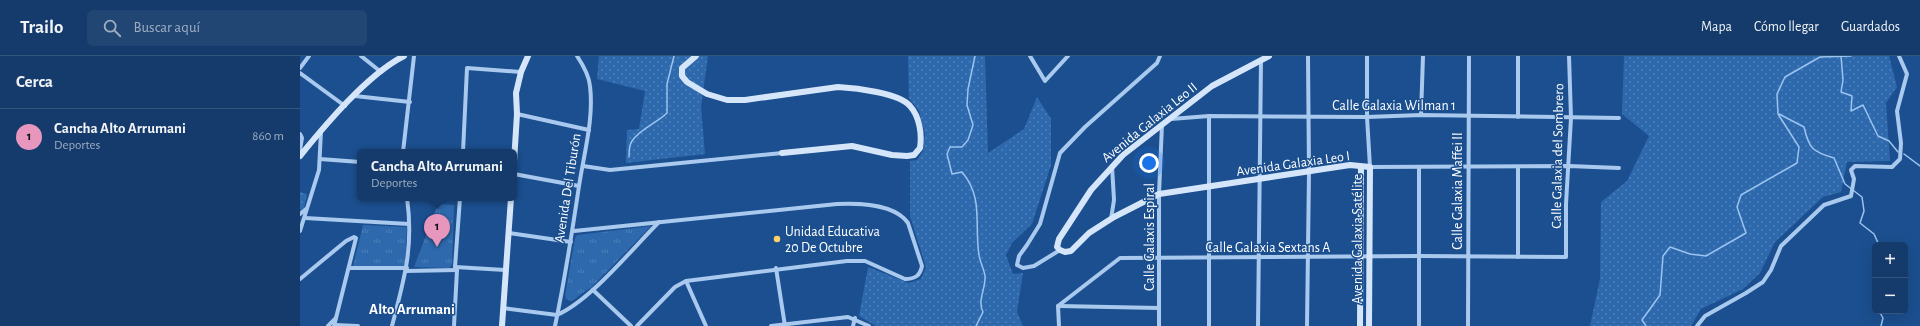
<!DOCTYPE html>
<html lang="es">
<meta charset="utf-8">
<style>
body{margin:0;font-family:"Alegreya Sans",sans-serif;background:#214673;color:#f1f3f6}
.controls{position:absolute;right:12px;bottom:12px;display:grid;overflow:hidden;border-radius:6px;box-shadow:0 4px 16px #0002}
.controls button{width:36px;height:36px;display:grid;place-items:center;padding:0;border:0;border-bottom:1px solid #33557e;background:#143b6b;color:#f1f3f6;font:20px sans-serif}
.you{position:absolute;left:849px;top:107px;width:14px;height:14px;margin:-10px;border:3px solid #fff;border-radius:50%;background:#1a73e8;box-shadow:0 0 0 6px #1a73e833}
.badge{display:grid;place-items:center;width:26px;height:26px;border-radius:50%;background:#e797bd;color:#111;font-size:13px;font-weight:700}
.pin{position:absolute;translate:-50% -33px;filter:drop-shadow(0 1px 2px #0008)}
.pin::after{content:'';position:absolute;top:21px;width:14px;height:12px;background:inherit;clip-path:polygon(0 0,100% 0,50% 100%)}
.popup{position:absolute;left:57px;top:93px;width:160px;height:52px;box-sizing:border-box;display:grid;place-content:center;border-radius:6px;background:#143b6b;filter:drop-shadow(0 1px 3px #0005);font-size:13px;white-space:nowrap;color:#9dadc1}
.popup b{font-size:15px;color:#f1f3f6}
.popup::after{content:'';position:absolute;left:50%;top:100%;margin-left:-8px;border:8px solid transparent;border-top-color:#143b6b}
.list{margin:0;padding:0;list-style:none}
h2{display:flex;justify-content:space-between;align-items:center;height:52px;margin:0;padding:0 16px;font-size:17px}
h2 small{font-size:13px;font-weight:400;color:#9dadc1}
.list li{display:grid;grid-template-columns:26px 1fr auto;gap:12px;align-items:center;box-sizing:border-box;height:56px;padding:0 16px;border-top:1px solid #33557e}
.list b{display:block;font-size:15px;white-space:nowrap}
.list p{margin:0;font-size:13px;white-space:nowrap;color:#9dadc1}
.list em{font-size:13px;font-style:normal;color:#9dadc1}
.icon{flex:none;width:22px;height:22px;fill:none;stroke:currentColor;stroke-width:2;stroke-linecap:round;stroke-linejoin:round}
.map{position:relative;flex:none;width:1620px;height:270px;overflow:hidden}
header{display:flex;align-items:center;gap:24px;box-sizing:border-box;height:56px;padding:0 20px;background:#143b6b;border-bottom:1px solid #33557e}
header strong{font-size:19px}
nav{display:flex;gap:22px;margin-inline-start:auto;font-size:14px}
.search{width:280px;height:36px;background:#214673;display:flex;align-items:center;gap:10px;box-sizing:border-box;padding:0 14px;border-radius:6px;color:#9dadc1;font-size:15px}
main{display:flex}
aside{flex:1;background:#143b6b}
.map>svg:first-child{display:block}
</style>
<header>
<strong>Trailo</strong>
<div class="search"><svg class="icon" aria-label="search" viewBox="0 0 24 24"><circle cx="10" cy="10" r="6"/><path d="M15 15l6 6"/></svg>Buscar aquí</div>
<nav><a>Mapa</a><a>Cómo llegar</a><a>Guardados</a></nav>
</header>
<main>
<aside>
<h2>Cerca<small></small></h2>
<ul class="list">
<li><span class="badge">1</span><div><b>Cancha Alto Arrumani</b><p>Deportes</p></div><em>860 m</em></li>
</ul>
</aside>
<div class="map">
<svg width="1620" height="270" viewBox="0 0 1620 270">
<defs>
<pattern id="grass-dots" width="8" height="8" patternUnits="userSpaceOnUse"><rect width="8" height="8" fill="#2e69ad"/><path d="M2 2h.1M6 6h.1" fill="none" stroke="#4d80b9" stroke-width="1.8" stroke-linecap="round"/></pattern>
<pattern id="park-tufts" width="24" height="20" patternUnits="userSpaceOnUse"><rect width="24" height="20" fill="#2e69ad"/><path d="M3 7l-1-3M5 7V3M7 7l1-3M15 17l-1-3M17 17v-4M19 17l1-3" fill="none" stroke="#4d80b9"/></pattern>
</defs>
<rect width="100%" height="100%" fill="#1b4f8f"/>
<!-- grass -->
<g fill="url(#grass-dots)">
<polygon points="299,0 408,0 401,51 405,98 326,107 327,74 339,73 345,35 297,23"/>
<polygon points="608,0 685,0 688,97 724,73 737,41 751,63 751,109 732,168 712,187 706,199 713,218 723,217 717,256 723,270 576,270 559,260 568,211 609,227 621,223 626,211 610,160 610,105 617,104 623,95 625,78 619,55 609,42"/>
<polygon points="1324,0 1589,0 1597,31 1586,47 1590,105 1547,106 1541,136 1523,141 1475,186 1460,217 1443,233 1401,253 1391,270 1290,270 1300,223 1301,146 1327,125 1349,80 1322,58"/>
<polygon points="0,136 7,138 4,152 0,154"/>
</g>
<!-- park -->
<g fill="url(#park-tufts)">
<polygon points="138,148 154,149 152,209 149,212 114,211"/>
<polygon points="63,169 107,171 105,210 53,210"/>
<path d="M 351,170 L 291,232 C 283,235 278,242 271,245 L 266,243 L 265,240 L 275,182 L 277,179 Z"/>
</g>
<!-- pitch -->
<polygon fill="#2e69ad" points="132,177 149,183 142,204 125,198"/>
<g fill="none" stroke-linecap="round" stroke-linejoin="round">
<!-- stream -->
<g stroke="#9cc4f0" stroke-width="1.5">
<path d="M 675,0 L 668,33 L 667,49 L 673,69 L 668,84 L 662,91 L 650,91 L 647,98 L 652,118 L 662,116 C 684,142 674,168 679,199 C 680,206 684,213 685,220 C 686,233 677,244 683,256 L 676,270"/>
<polyline points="1541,0 1543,24 1541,36 1552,40 1551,55 1563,49 1578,80 1589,85 1598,96"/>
<path d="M 1479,58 L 1504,71 C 1509,93 1513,96 1534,102 L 1545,128 L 1562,141 L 1564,155 L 1560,167 L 1574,178 L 1579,189"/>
<polyline points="1604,98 1620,110"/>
<path d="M 329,101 C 329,96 329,89 332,85 C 340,73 357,67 367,57 L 367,28 L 374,0"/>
<polyline points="1579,255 1583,262 1581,270"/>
<polyline points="1346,270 1342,264 1360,239 1363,200 1370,191 1390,198 1406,200 1446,177 1437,151 1441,139 1497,107 1499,91 1478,58 1477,38 1485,21 1520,1 1551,0"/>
</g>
<!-- street -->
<g stroke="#a9c9ee" stroke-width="4">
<polyline points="61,0 81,16"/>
<polyline points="730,0 745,25 768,0"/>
<polyline points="1067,0 1067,61 1070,111 1269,110 1319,112"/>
<polyline points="1218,0 1218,61"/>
<polyline points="0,12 9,0"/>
<polyline points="0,17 45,50"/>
<polyline points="55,40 110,46"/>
<polyline points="217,58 289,74"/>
<polyline points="1121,59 1123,0"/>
<polyline points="871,63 909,60 1067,61 1121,59 1319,62"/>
<polyline points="0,78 2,82 0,94"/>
<polyline points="103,96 114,0"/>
<polyline points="163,96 167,12 221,16"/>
<polyline points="20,103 60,106"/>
<polyline points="283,110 310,114 482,97"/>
<polyline points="214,118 279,130"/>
<polyline points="0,158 6,153"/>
<polyline points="5,162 109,168"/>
<polyline points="811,163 814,144 812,110"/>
<polyline points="0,175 19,114 21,75"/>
<path d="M 274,175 L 537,148 C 558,147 595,148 608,167 L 622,210 C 620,220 615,223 605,223 L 565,205 L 547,205 L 386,225 L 375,231 L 337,270"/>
<polyline points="209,177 271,186"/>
<polyline points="760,194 734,210 723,212 717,209 719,200 727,189 740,168 760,97 785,71 857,7 860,0"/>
<polyline points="1218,201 1218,111"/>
<polyline points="155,211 205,214"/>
<polyline points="49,212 107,212"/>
<polyline points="476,212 485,270"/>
<polyline points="106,215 157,214"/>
<polyline points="0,223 46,185 54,181 56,182 34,270"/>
<polyline points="386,225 406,270"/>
<polyline points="293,234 331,270"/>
<polyline points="758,250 820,202 1119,200 1266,201 1266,148 1271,62 1269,0"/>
<polyline points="758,250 759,270"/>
<polyline points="759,250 859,252"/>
<path d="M 203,252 L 257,259 C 291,244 332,193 359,166"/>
<polyline points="35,269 58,270"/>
<polyline points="28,270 36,262"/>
<path d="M 92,270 C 104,224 114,191 107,142"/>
<polyline points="154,270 157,214 155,211 160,142"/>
<path d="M 255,270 C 265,223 272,177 279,130 C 284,97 294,63 290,30 C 289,19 283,9 277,0"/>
<polyline points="471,270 548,261 569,270"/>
<polyline points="553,270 555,262"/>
<polyline points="859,270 859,138 862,68"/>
<polyline points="909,270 909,60"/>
<polyline points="958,270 961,4"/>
<polyline points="1007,270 1009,116 1008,0"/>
<polyline points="1119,270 1119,111"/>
<polyline points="1168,270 1169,0"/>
<polyline points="1397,270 1405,260 1446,237 1463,226 1471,214 1481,190 1524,149 1551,140 1554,123 1551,114 1555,110 1592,111 1600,103 1601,87 1597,55 1607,18 1599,0"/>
</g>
<!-- secondary -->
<g stroke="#d6e6fa" stroke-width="6">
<path d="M 396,0 L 382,12 L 382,20 L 387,26 L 407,38 L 427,44 L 445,44 L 538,31 C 556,32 599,37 610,50 C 620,61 622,79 620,92 L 614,99 L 607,100 L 592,99 L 552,90 L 482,97"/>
<polyline points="969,0 912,30 823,99 791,134 759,183 757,191 760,194 765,196 771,195 789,177 814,161 859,138 1050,109 1070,111 1069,270"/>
<path d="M 0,100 C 26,68 68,18 104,0"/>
<polyline points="214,106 217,58 216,37 221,16 228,0"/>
<polyline points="202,270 211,142"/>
<polyline points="1060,270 1061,111"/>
</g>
</g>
<!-- markers -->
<circle fill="#ffd166" stroke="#1b4f8f" stroke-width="1.5" cx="477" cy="183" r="4"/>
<g text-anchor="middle" stroke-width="3" stroke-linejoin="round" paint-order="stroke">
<!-- street labels -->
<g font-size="14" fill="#fff" stroke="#1b4f8f">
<text x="1094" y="54">Calle Galaxia Wilman 1</text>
<text transform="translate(849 66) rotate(-39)" y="5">Avenida Galaxia Leo II</text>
<text transform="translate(1257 100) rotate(-89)" y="5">Calle Galaxia del Sombrero</text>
<text transform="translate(993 107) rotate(-8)" y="5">Avenida Galaxia Leo I</text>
<text transform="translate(267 132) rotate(-81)" y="5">Avenida Del Tiburón</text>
<text transform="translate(1157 135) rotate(-90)" y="5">Calle Galaxia Maffei II</text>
<text transform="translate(849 181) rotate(-90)" y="5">Calle Galaxis Espiral</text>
<text transform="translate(1057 183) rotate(-90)" y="5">Avenida Galaxia Satélite</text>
<text x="968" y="196">Calle Galaxia Sextans A</text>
</g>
<!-- poi labels -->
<g font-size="14" fill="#fff" stroke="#1b4f8f" text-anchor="start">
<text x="485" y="180">Unidad Educativa<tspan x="485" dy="16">20 De Octubre</tspan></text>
</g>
<!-- neighbourhood labels -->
<g font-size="15" font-weight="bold" fill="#fff" stroke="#1b4f8f">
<text x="112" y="258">Alto Arrumani</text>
</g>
</g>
</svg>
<div class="controls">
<button>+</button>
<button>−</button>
</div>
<div class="you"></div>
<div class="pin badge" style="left:137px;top:191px">1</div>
<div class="popup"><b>Cancha Alto Arrumani</b>Deportes</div>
</div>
</main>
